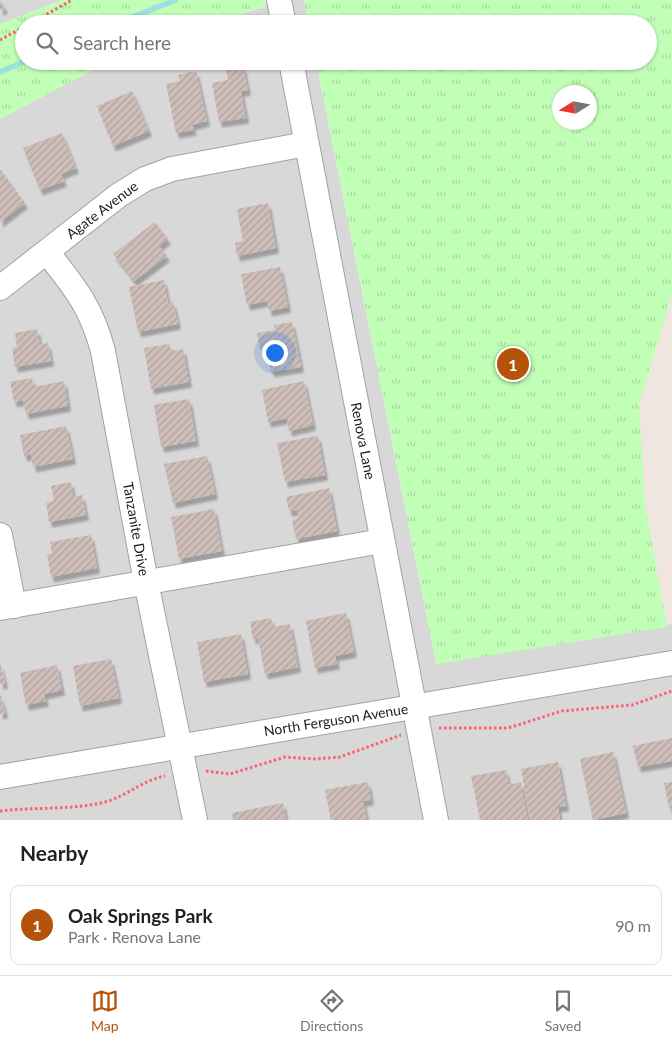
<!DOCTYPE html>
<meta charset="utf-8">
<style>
body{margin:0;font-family:Lato,sans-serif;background:#f2f2f2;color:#222}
.compass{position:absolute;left:552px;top:85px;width:45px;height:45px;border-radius:50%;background:#fff;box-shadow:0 1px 4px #0004;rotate:259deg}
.you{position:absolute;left:274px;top:352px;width:18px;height:18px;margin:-12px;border:4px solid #fff;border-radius:50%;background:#1a73e8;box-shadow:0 0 0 8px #1a73e833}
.badge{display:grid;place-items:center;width:32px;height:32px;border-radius:50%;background:#b45309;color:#fff;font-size:16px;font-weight:700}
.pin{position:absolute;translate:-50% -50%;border:2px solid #fff;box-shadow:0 1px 5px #0006}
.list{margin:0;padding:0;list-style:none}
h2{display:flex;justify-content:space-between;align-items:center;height:65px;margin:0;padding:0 20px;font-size:21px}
h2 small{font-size:16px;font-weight:400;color:#767676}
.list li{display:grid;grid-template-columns:32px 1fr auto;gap:15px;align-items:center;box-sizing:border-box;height:80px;margin:0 10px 10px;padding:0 10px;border:1px solid #e0e0e0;border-radius:10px}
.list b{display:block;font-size:19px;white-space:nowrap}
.list p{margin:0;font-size:16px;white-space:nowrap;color:#767676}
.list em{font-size:16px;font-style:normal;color:#767676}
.icon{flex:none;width:28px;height:28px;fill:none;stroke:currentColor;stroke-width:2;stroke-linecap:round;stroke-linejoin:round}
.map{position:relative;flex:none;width:672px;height:820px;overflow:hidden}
.search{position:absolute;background:#fff;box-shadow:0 1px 4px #0004;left:15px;right:15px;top:15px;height:55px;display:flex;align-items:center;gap:12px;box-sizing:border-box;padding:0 18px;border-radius:28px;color:#767676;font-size:19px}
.sheet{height:155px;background:#fff}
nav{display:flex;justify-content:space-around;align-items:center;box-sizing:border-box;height:70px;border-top:1px solid #e0e0e0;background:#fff;font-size:14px;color:#767676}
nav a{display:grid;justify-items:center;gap:2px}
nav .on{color:#b45309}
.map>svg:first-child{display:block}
</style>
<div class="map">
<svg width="672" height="820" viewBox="0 0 672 820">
<defs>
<pattern id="park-tufts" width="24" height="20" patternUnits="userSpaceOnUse" patternTransform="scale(1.25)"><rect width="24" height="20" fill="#c1ffb6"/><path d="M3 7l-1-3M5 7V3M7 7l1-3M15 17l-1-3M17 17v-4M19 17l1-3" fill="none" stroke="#a5da9c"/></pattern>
<pattern id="building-hatch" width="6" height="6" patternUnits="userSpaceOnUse" patternTransform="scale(1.25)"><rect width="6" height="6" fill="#cebdb8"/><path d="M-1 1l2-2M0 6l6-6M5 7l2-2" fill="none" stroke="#b0a29e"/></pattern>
<filter id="shadow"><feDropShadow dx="3" dy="5.5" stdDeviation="1" flood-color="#0004"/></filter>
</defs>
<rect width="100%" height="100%" fill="#eee6df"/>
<!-- residential -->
<g fill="#d9d8d8">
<polygon points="0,0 62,0 0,24"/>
<polygon points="284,0 304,0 309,24 213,24"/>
<polygon points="110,61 316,61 436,664 672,624 672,820 0,820 0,119"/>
</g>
<!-- park -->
<g fill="url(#park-tufts)" fill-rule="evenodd">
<polygon points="62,0 264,0 266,6 213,24 24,24 24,61 110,61 0,119 0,24"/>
<path d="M 304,0 L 672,0 L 672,294 L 639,405 L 645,505 L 667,627 L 436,664 L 316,61 L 648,61 L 648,24 L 309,24 ZM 560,92 L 590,92 L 590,122 L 560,122 Z"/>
</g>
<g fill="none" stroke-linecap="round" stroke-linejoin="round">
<!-- stream -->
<g stroke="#9ae1e0" stroke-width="5.5">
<polyline points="115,24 176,0"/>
<polyline points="0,72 26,61"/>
</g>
</g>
<!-- building -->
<g fill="url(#building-hatch)" filter="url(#shadow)">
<polygon points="0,0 5,8 0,10"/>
<polygon points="243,66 248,90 241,91 246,118 219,122 212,83 228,80 226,69"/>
<polygon points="196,71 207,121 192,125 194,130 176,133 166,84 180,81 178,75"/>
<polygon points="132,91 149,131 113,146 97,106"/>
<polygon points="62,133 76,168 61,174 64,181 40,190 23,148"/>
<polygon points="0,169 25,203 0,222"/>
<polygon points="268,203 276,248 237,256 235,243 243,241 237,209"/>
<polygon points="155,222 168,239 159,246 167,256 134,281 113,254"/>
<polygon points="280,267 288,307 269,311 267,301 247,305 241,274"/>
<polygon points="164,280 168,303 173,302 178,324 138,332 129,287"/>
<polygon points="292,322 301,367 271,372 266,349 260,350 257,333 275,330 274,325"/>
<polygon points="37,329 40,345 48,343 51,361 15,367 12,348 17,347 15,333"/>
<polygon points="169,344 171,351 183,349 189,382 151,389 144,348"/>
<polygon points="32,378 34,387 64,381 68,406 26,414 23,400 14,402 10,382"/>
<polygon points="304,381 313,425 289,431 287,418 268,422 262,390"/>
<polygon points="189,399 196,441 161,447 154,405"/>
<polygon points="66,426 73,459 33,467 31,454 24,456 20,435"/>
<polygon points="318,436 325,475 285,482 277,443"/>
<polygon points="207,456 215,494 173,503 164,464"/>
<polygon points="71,482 73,497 82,495 86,515 49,522 46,503 54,501 51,486"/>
<polygon points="329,488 337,531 296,539 292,520 299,518 297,510 289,511 286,497"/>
<polygon points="214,509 222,551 179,559 171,517"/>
<polygon points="91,535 97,568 51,577 47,554 52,554 50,542"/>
<polygon points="346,613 354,652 335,656 337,664 315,668 306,621"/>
<polygon points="271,618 273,627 290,624 298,667 265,674 258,638 253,639 250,622"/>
<polygon points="241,634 248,674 204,682 197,642"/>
<polygon points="111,659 119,698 80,706 73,666"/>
<polygon points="0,662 5,683 0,684"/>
<polygon points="57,665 62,690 44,694 46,701 26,705 20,673"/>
<polygon points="0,693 5,713 0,714"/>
<polygon points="672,738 672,761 638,767 633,746"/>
<polygon points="613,752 626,813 593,820 580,759"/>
<polygon points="558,762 566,806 558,807 560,820 530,820 521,769"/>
<polygon points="506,770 509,785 521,782 528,820 480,820 471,776"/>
<polygon points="368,782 371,800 363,801 367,820 331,820 325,790"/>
<polygon points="672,782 672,807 669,808 664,783"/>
<polygon points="283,803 286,820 233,820 232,813"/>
</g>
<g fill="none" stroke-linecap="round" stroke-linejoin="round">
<!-- minor casing -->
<g stroke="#a2a2a2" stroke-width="26">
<g id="minor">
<polyline points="279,0 284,24"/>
<polyline points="291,61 436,820"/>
<path d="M 47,252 C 75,288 91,306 103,351 L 146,582 L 195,820"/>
<polyline points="0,288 119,195 145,179 172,169 306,144"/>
<polyline points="0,535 14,606"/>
<polyline points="0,608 382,541"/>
<polyline points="0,777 672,663"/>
</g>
</g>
<!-- path -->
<g stroke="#ff5f75" stroke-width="3" stroke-dasharray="2.5 2.5" stroke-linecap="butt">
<polyline points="29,24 72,0"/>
<polyline points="0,40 24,27"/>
<polyline points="439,728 508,728 562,711 632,705 672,691"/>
<polyline points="206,771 230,774 285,757 314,759 340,757 401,735"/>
<path d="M 0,811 C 33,807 69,810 101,803 C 125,798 142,780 165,776"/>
</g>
<!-- minor -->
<use href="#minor" stroke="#fff" stroke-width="24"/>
</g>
<g text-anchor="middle" stroke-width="4.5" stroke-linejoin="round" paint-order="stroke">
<!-- street labels -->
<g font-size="14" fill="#1b1b1b" stroke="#fff">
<text transform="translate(102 210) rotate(-37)" y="5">Agate Avenue</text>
<text transform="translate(363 441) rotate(79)" y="5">Renova Lane</text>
<text transform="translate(136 529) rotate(80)" y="5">Tanzanite Drive</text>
<text transform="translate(336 720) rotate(-9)" y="5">North Ferguson Avenue</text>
</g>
</g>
</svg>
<svg class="compass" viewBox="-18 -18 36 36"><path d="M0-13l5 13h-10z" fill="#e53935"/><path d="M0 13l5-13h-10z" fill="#767676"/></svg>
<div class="you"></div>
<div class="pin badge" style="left:513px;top:364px">1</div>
<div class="search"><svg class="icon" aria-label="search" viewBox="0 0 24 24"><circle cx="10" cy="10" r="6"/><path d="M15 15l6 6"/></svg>Search here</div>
</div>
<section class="sheet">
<h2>Nearby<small></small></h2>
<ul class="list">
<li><span class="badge">1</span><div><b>Oak Springs Park</b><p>Park · Renova Lane</p></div><em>90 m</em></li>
</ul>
</section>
<nav>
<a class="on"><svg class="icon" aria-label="map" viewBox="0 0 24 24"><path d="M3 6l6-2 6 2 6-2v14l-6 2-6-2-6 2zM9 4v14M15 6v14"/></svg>Map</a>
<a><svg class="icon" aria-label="directions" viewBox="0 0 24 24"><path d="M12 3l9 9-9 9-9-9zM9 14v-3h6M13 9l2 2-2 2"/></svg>Directions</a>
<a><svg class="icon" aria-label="saved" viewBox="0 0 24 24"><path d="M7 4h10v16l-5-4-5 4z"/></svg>Saved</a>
</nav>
